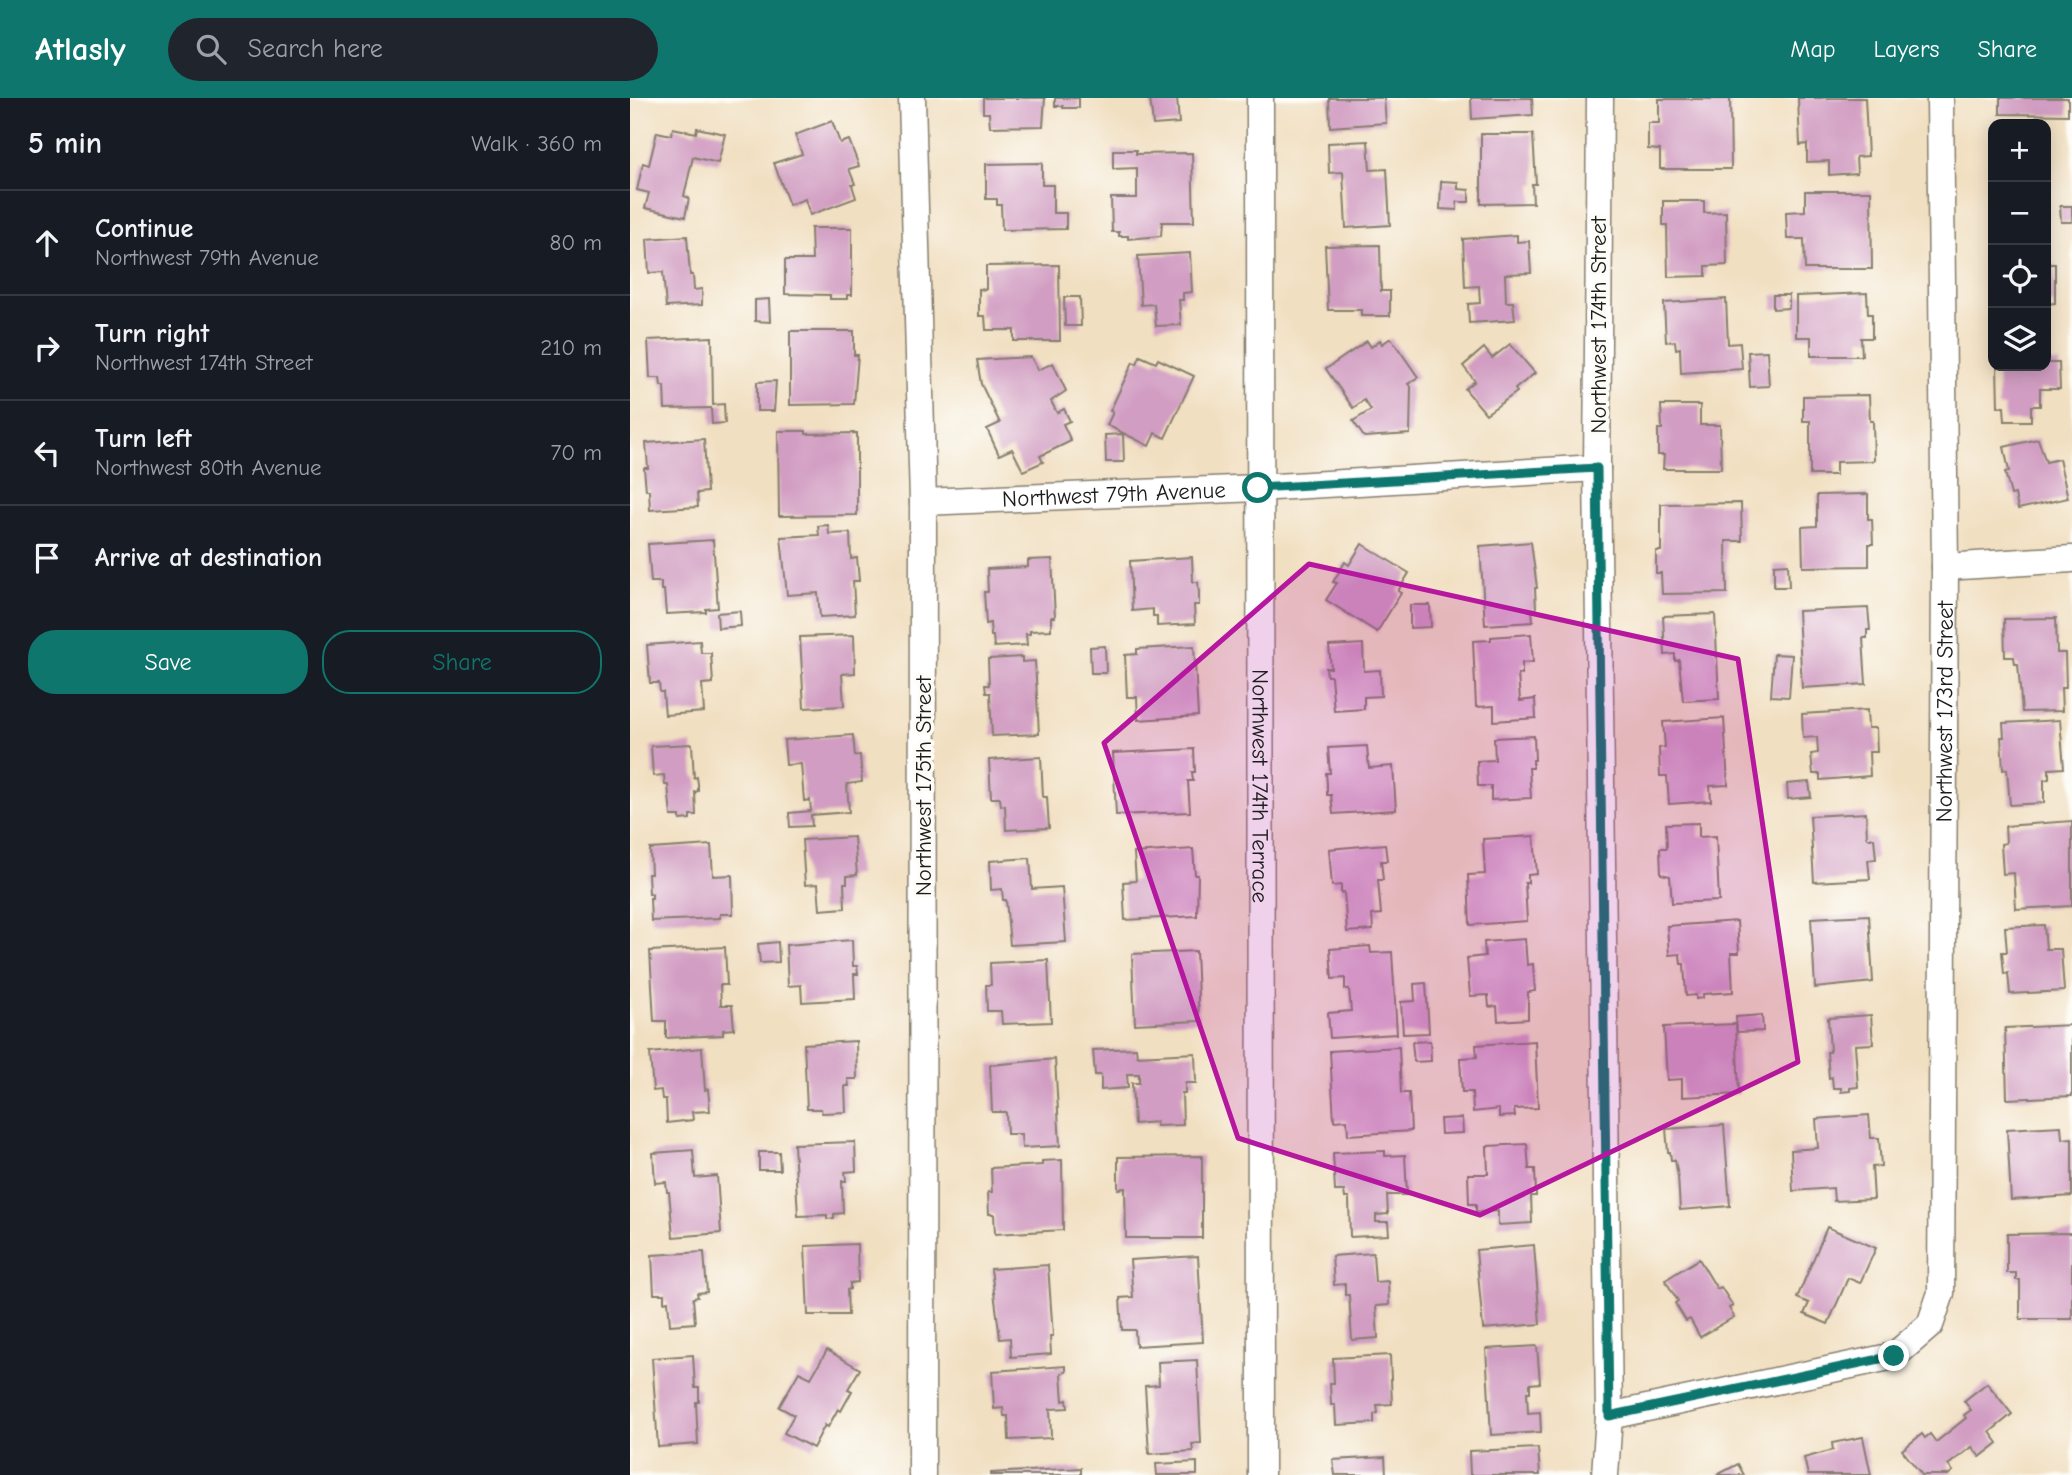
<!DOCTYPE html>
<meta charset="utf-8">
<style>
body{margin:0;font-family:"Comic Neue",sans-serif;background:#20242c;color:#f1f3f6}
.controls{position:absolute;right:21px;top:21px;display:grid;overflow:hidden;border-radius:14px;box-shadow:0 4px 18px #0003}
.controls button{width:63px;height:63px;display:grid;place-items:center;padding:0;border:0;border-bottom:2px solid #363941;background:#171b24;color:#f1f3f6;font:35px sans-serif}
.stop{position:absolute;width:21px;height:21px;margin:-16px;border:5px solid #0f766e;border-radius:50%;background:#fff}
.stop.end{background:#0f766e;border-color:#fff;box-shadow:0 2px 7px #0008}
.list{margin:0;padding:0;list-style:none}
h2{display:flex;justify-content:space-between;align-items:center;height:91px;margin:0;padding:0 28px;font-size:30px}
h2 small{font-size:23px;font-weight:400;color:#9ea1a6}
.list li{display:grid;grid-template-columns:46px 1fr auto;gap:21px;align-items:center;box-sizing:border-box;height:105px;padding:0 28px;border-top:2px solid #363941}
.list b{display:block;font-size:26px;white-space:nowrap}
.list p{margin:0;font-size:23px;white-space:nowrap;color:#9ea1a6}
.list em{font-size:23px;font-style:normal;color:#9ea1a6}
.actions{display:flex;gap:14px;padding:21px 28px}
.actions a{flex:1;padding:16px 0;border:2px solid #0f766e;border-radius:28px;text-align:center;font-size:24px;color:#0f766e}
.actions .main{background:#0f766e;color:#fff}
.icon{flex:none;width:38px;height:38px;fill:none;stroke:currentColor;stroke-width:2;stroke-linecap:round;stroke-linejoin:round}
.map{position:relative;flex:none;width:1442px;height:1377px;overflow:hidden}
header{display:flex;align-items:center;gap:42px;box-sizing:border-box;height:98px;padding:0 35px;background:#0f766e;color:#fff}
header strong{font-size:33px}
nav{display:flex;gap:38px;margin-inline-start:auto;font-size:24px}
.search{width:490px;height:63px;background:#20242c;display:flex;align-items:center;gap:18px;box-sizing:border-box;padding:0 24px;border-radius:38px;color:#9ea1a6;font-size:26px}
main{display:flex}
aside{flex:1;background:#171b24}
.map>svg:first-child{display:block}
</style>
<header>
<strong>Atlasly</strong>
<div class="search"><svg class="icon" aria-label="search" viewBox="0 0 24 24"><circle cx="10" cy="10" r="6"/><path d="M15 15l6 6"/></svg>Search here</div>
<nav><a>Map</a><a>Layers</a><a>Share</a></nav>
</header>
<main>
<aside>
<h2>5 min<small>Walk · 360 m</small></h2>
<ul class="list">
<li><svg class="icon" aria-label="ahead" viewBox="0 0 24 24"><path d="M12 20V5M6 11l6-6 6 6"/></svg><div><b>Continue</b><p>Northwest 79th Avenue</p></div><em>80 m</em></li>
<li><svg class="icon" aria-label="right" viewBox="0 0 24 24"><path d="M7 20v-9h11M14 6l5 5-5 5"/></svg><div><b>Turn right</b><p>Northwest 174th Street</p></div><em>210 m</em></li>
<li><svg class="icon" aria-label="left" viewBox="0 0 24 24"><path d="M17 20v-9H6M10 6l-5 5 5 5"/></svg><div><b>Turn left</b><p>Northwest 80th Avenue</p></div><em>70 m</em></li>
<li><svg class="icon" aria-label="arrive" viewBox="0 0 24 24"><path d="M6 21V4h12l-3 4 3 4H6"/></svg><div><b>Arrive at destination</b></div></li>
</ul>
<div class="actions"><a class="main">Save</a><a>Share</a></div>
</aside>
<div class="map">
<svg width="1442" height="1377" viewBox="0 0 1442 1377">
<rect width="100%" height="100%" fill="#fdfcf7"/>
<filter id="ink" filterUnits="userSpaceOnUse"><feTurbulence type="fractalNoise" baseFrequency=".0143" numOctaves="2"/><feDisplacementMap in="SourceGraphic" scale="14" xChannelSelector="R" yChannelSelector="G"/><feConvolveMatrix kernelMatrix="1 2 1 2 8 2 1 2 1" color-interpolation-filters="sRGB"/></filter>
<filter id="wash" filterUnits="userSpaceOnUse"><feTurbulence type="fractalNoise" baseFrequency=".00686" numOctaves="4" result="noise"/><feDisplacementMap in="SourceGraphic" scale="28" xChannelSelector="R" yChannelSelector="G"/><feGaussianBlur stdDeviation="1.57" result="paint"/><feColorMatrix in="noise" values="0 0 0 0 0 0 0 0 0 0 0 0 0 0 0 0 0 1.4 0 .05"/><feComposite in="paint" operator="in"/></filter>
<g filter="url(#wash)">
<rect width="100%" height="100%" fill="#f1dfc1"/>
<g id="blocks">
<!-- building -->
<g fill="#d19dc2">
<polygon points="353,0 415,0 413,28 360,29 359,15 353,15"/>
<polygon points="425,0 449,0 449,10 433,10 433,8 425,8"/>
<polygon points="520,0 547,0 549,25 523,27"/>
<polygon points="699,0 754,0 756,25 700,29"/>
<polygon points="841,0 902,0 903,17 842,21"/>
<polygon points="1168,0 1235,0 1238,58 1226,59 1227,75 1199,77 1199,63 1177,64 1177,46 1170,47"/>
<polygon points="1370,0 1438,0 1438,17 1370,16"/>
<polygon points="1029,1 1100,1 1101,71 1030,71 1030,52 1018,51 1018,25 1029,25"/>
<polygon points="202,23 210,45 219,42 229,68 219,71 225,86 222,87 226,100 180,117 175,101 159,107 144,65 172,56 165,37"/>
<polygon points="43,30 66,35 67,30 95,36 88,65 63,59 54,98 59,100 55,119 15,110 19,95 7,92 13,65 19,67 27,34 41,37"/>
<polygon points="851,36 903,36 906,86 902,86 903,105 851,106"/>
<polygon points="738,43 740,72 757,71 760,127 716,130 713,74 699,75 698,45"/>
<polygon points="483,52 506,52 506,56 562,55 564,124 532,124 531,138 498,141 498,138 489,138 489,134 482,134 481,100 507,100 507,70 483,71"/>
<polygon points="412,65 412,87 423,87 423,115 436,115 436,131 372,132 371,107 367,107 367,101 356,101 356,66"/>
<polygon points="811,83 828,84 828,91 839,92 839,104 827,104 827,112 810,111"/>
<polygon points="1175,93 1241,93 1242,171 1175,171 1174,141 1157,141 1156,114 1175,113"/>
<polygon points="1033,103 1074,103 1074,115 1096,114 1097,167 1076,168 1076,178 1038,179 1037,127 1033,127"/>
<polygon points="1430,108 1442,108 1442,124 1431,124"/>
<polygon points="181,130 222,130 222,197 217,197 217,201 200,201 200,197 155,196 155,162 182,162"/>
<polygon points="887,137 887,144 899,143 901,175 875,176 876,204 883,204 885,222 839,225 838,206 850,205 849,188 835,189 833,141"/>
<polygon points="57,138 60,177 63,177 64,192 72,191 72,207 36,209 33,174 19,175 17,141"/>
<polygon points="750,147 751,193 760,193 760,218 731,218 731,212 698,212 695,148"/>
<polygon points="560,155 562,194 553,195 553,202 549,202 551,227 526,228 524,206 511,207 508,158"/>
<polygon points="1416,166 1425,166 1425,205 1416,206"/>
<polygon points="429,167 430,243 384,243 384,232 356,232 355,218 349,218 349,191 356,192 356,168"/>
<polygon points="1237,195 1238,216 1242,216 1242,240 1231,240 1232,258 1181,258 1181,239 1166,239 1166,198"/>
<polygon points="1143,197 1159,197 1159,210 1143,211"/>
<polygon points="434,199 450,199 451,228 435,228"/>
<polygon points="139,201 140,224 125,223 125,202"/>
<polygon points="1096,201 1098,246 1110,245 1112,271 1051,275 1050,250 1046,251 1045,243 1036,244 1034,205"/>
<polygon points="160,233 224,233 224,257 228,257 224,306 160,307"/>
<polygon points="82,239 83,307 94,306 95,325 82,326 81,310 35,311 34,288 31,288 30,280 20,280 18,242"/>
<polygon points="761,240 788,279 778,286 781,289 780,336 734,339 723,323 741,312 734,302 723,310 696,271 737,243 741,249 750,242 752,246"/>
<polygon points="880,246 905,275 885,291 887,294 856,316 835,291 845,283 833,268 854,250 862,260"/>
<polygon points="1137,253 1139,288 1120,289 1118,254"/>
<polygon points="510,258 526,265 528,261 564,278 535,340 525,335 519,348 477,327 483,314 480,313 503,264 507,266"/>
<polygon points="401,259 408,272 423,265 436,293 421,303 427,315 434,311 440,323 433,326 441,343 410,358 413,364 393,373 382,351 369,357 357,331 370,325 351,286 347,262"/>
<polygon points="1416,265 1429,265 1430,291 1410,291 1410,308 1401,308 1401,323 1375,323 1374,309 1368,309 1367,268 1416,268"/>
<polygon points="146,283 144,313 127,313 127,284"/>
<polygon points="1239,297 1240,323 1243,323 1244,363 1206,364 1206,377 1180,377 1180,323 1173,323 1173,298"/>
<polygon points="1031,307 1070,307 1070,327 1090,327 1091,371 1033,371 1034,357 1028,357 1028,331 1032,331"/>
<polygon points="148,333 176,333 176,336 227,335 227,417 149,418"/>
<polygon points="493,336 494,364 476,364 475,337"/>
<polygon points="74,341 77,394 67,395 68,409 20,412 19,392 16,392 14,370 18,370 16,345"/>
<polygon points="1408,341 1416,364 1429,361 1438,400 1388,411 1385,396 1381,397 1375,374 1379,373 1374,349"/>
<polygon points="1238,396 1238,421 1242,421 1243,446 1239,446 1239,468 1173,469 1172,429 1187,428 1187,397"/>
<polygon points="1111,405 1112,443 1096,443 1097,495 1032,496 1031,475 1026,475 1026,453 1031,453 1031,406"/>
<polygon points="198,427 199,436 220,435 221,461 227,460 229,483 223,483 225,517 190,519 188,495 157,497 151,439 189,437 188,428"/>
<polygon points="83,442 88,510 76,511 76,514 36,516 34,492 31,492 31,484 21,484 18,446"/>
<polygon points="901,444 907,490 905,490 906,511 902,511 903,524 855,527 850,448"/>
<polygon points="732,446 779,475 768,493 771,495 747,534 696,502 707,485 703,484 715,464 719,467"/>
<polygon points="562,459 563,484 568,484 569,495 569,507 564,507 565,526 527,528 527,518 523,518 523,511 502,513 500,463"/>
<polygon points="422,461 425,519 421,519 421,532 400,533 400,536 396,536 397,547 364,549 363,538 361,538 360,525 356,526 354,494 358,494 357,471 398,469 398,462"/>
<polygon points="1158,466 1159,489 1144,489 1144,467"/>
<polygon points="780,507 800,507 801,529 780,530"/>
<polygon points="1238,510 1240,532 1237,532 1237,540 1233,540 1236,586 1172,590 1168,513"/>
<polygon points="110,513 111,528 88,530 87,515"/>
<polygon points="1085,516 1089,601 1053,603 1049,562 1045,563 1045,556 1035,557 1033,518"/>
<polygon points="1426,520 1427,555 1435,555 1436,590 1431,590 1432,613 1392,614 1388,566 1385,566 1384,559 1375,559 1374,521"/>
<polygon points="901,536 903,564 892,565 892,576 888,576 890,603 905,601 906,620 864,623 864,608 846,609 843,543 861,542 861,539"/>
<polygon points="224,537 225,575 212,576 214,608 174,610 170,539"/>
<polygon points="70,543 71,555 81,555 83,585 72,586 74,614 35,617 33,594 30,594 29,585 20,585 17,547"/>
<polygon points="733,546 734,573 750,572 751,598 734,599 734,611 704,613 701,578 697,578 696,570 701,570 699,548"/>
<polygon points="475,548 476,575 461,575 460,549"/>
<polygon points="564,548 568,618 508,622 507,599 497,599 495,557 507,556 507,551"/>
<polygon points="1144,556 1162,557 1159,599 1141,598"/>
<polygon points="392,559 392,564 405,563 409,636 362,638 360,595 356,595 355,587 359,587 358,561"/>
<polygon points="1237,612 1238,630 1246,630 1247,654 1239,654 1240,678 1190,682 1190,676 1183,676 1181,656 1188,655 1187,639 1173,640 1172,616"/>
<polygon points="1094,620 1098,687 1080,688 1081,703 1039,706 1037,678 1030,678 1029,650 1035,649 1033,624"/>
<polygon points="1430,622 1434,670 1419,671 1419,681 1414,682 1414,705 1380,707 1377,671 1373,672 1371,639 1374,639 1373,625"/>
<polygon points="223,637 225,658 230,657 232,684 217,686 219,714 181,717 182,728 160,729 159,715 181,713 180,702 174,703 171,666 156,667 154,642"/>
<polygon points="904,638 905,662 903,662 903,670 899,670 901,700 861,702 861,688 848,688 847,663 865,662 864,640"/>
<polygon points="62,646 64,680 67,679 68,686 68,693 65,694 66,717 60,717 60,721 50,722 50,718 41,718 38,687 35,687 34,677 23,678 21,648"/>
<polygon points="737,648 739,670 763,668 766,712 703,716 701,697 697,697 697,686 696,675 700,675 698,650"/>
<polygon points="564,651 565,674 562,674 563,683 558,683 560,714 486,717 483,655"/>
<polygon points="411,659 413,699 417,699 419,730 376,732 375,707 371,708 370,700 361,700 359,662"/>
<polygon points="1179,684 1181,699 1158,701 1157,686"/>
<polygon points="1236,715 1237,740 1244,740 1246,761 1238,762 1240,781 1184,784 1180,718"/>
<polygon points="1442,723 1442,808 1386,811 1384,775 1373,776 1371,746 1376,745 1375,728"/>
<polygon points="1069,725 1069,739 1086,738 1089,803 1042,805 1040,778 1031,776 1030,750 1037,750 1036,726"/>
<polygon points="904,738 907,776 898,777 898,785 895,785 897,823 840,827 838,777 855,776 853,741"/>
<polygon points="224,739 227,777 217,778 217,785 214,785 215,810 190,812 188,786 175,787 172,742"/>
<polygon points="755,746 757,763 751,763 753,782 748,782 751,816 742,817 743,832 717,834 714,794 711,795 711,787 702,788 699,751"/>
<polygon points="81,747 83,778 102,777 103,816 90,816 90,820 21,823 20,800 22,800 22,796 19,796 18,776 21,776 20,751"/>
<polygon points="563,751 565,777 568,777 567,818 495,822 493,784 506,783 504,755"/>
<polygon points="400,760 402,791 432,789 436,844 380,847 376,802 373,802 372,791 361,792 360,763"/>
<polygon points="1239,817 1243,884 1185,890 1181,820"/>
<polygon points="1107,823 1109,855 1101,855 1103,894 1073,896 1073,900 1066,901 1066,897 1056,898 1054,866 1051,866 1050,856 1039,857 1037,828"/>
<polygon points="1414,827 1416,851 1431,851 1434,893 1380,896 1378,875 1374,876 1372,854 1377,854 1375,829"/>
<polygon points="895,841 897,867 903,866 905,893 898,894 898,921 868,923 867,908 859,909 858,897 840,898 837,860 855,858 854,844"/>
<polygon points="222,842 223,868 227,868 228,876 224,876 225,901 172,904 171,887 158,888 156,847"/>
<polygon points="148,844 149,864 130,865 128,846"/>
<polygon points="740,848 741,855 762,854 767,936 700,940 698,915 721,913 719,891 715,891 715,880 702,881 700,851"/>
<polygon points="95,849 97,887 90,887 91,907 102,907 104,931 93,932 93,937 36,940 36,923 24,923 20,853"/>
<polygon points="566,853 569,923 505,926 502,856"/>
<polygon points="418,862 421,924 372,926 371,913 357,913 356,887 361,887 360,865"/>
<polygon points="796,885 799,935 773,936 771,904 785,903 784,886"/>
<polygon points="1132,917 1133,933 1107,934 1106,919"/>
<polygon points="1241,917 1243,946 1225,947 1228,989 1220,990 1220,993 1211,994 1211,990 1203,990 1202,979 1199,980 1197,954 1200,954 1198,920"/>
<polygon points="1106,926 1109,996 1052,999 1052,981 1037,982 1034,929"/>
<polygon points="1442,927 1442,998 1377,1001 1375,930"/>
<polygon points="226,943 227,981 218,981 219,988 215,988 216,1014 192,1015 191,1011 177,1011 174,946"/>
<polygon points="800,943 801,963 784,964 782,944"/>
<polygon points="905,943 908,1010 884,1011 885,1018 869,1019 869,1011 843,1014 842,994 832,994 830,960 847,959 846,947"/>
<polygon points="769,949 771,995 779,995 781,1033 718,1037 717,1022 704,1023 700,953"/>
<polygon points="72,950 75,992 78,991 80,1013 62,1014 63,1022 37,1025 36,1001 32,1001 31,992 23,993 20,955"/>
<polygon points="506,950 507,958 565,955 566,985 555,985 555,995 552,995 553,1027 526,1028 526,1024 504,1026 502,985 509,985 509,976 497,976 498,990 471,992 471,977 465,977 463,952"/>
<polygon points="425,961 430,1048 392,1050 391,1036 377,1036 376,1014 362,1014 360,967"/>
<polygon points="1239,1017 1241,1040 1249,1040 1251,1068 1242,1069 1244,1101 1204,1103 1203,1090 1163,1093 1161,1052 1188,1050 1186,1021"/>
<polygon points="832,1020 833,1035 811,1036 810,1021"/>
<polygon points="1094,1027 1100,1108 1050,1112 1048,1078 1045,1062 1041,1062 1040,1054 1038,1054 1036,1031"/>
<polygon points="1431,1028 1432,1041 1442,1040 1442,1098 1381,1102 1377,1031"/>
<polygon points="225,1044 226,1073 215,1074 216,1083 212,1083 213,1115 204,1116 204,1120 197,1121 197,1117 168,1118 164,1046"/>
<polygon points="897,1046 899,1071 905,1071 906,1098 901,1098 902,1125 868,1127 868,1113 846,1114 846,1106 839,1106 838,1076 858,1076 857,1048"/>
<polygon points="63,1052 65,1080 87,1078 91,1135 43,1139 39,1094 37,1094 36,1084 25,1085 23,1055"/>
<polygon points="755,1053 755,1058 775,1057 777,1097 757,1097 758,1116 746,1117 746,1124 758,1124 759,1137 720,1139 719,1100 715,1100 714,1093 705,1093 703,1055"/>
<polygon points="129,1054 149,1054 150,1072 129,1072"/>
<polygon points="572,1058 572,1140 496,1140 495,1090 488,1091 488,1059"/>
<polygon points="432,1062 433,1132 365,1136 364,1116 359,1116 358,1094 362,1094 361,1070 412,1067 412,1063"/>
<polygon points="1197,1129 1246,1150 1230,1185 1218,1180 1198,1226 1174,1216 1179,1205 1167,1200"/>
<polygon points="1442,1135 1442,1221 1390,1221 1390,1182 1386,1182 1386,1175 1377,1175 1377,1136"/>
<polygon points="227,1146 228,1184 220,1185 220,1191 217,1192 218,1217 178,1217 175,1148"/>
<polygon points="904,1147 910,1226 853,1231 846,1152"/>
<polygon points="74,1154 77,1194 67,1195 68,1199 63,1200 65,1225 40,1227 38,1203 34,1204 34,1196 24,1196 22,1157"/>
<polygon points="743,1155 745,1184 758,1183 759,1207 746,1208 748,1240 722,1242 719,1197 715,1197 715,1186 704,1187 702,1158"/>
<polygon points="568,1158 573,1244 506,1248 505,1232 492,1232 490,1200 503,1199 500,1162"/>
<polygon points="1069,1161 1087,1191 1091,1189 1103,1208 1099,1210 1104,1219 1070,1239 1060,1221 1056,1223 1045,1205 1048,1203 1035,1182"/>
<polygon points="418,1167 423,1238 420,1238 421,1256 381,1259 380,1240 370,1241 361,1171"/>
<polygon points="907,1248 910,1285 900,1286 900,1294 897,1294 898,1315 910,1314 911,1334 861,1337 856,1251"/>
<polygon points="197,1252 230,1271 218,1291 222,1293 211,1313 208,1311 198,1329 195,1327 183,1350 154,1335 164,1317 149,1309 169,1274 181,1280"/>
<polygon points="63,1257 65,1290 69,1290 69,1304 66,1304 68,1346 28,1349 22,1260"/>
<polygon points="760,1257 762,1306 747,1307 748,1315 744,1316 744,1325 706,1327 705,1307 701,1307 700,1285 704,1285 703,1260"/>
<polygon points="567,1262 571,1345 562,1346 563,1353 519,1356 515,1288 529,1287 528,1264"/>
<polygon points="436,1268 436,1274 431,1275 433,1303 437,1302 438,1310 420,1311 421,1340 379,1342 378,1318 374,1318 373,1310 364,1311 362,1273"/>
<polygon points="1357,1285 1382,1316 1360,1334 1368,1345 1350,1359 1342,1349 1318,1367 1323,1373 1318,1377 1292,1377 1272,1352 1292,1336 1295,1340 1300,1336 1306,1344 1336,1320 1334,1317 1341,1312 1334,1303"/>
<polygon points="1233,1339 1241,1377 1178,1377 1174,1360 1203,1352 1202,1345"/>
<polygon points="908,1350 910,1377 840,1377 839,1353"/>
<polygon points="755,1359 756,1377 705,1377 703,1362"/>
<polygon points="567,1364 567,1377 527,1377 526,1366"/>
<polygon points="1108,1366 1114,1377 1087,1377"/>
<polygon points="451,1370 451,1377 361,1377 361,1375"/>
</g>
</g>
</g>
<g filter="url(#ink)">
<use href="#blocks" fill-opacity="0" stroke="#867e6e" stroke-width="2"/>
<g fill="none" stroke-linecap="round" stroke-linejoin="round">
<!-- street casing -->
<g stroke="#867e6e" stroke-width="29">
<g id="street">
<polyline points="282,0 293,404 292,1377"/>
<path id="s1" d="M 630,0 L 631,1377"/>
<polyline points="970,0 967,370 979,1318 975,1377"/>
<path id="s2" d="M 293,404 L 628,390 L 967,370"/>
<polyline points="1315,469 1442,461"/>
<path id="s3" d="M 979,1318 L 1264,1258 L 1300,1227 L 1311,1195 L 1315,469 L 1310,0"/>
</g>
</g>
<!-- street -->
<use href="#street" stroke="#fff" stroke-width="26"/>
</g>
</g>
<g fill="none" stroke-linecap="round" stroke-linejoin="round" filter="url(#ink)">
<!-- route -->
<polyline stroke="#0f766e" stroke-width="9" points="628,390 967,370 979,1318 1264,1258"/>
</g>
<!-- marked area -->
<path fill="#b5179e" fill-opacity="0.2" stroke="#b5179e" stroke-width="5" stroke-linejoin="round" d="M 679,466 L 1108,561 L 1168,964 L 850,1117 L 608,1040 L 474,645 Z"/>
<g text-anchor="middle" stroke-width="7" stroke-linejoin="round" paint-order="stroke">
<!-- street labels -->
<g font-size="23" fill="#1c1c1c" stroke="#fdfcf7">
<text transform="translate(968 227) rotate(-90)" y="8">Northwest 174th Street</text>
<text dy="8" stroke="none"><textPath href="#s2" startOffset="191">Northwest 79th Avenue</textPath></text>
<text dy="8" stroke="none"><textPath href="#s3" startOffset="954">Northwest 173rd Street</textPath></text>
<text transform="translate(293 688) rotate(-90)" y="8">Northwest 175th Street</text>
<text dy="8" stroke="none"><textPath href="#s1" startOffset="688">Northwest 174th Terrace</textPath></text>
</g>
</g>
</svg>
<div class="controls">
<button>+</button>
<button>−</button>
<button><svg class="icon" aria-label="locate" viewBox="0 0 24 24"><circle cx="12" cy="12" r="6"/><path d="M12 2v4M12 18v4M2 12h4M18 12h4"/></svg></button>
<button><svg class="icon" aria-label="layers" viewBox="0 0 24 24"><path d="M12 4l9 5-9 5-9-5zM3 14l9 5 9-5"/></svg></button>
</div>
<div class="stop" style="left:628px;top:390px"></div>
<div class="stop end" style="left:1264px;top:1258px"></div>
</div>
</main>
